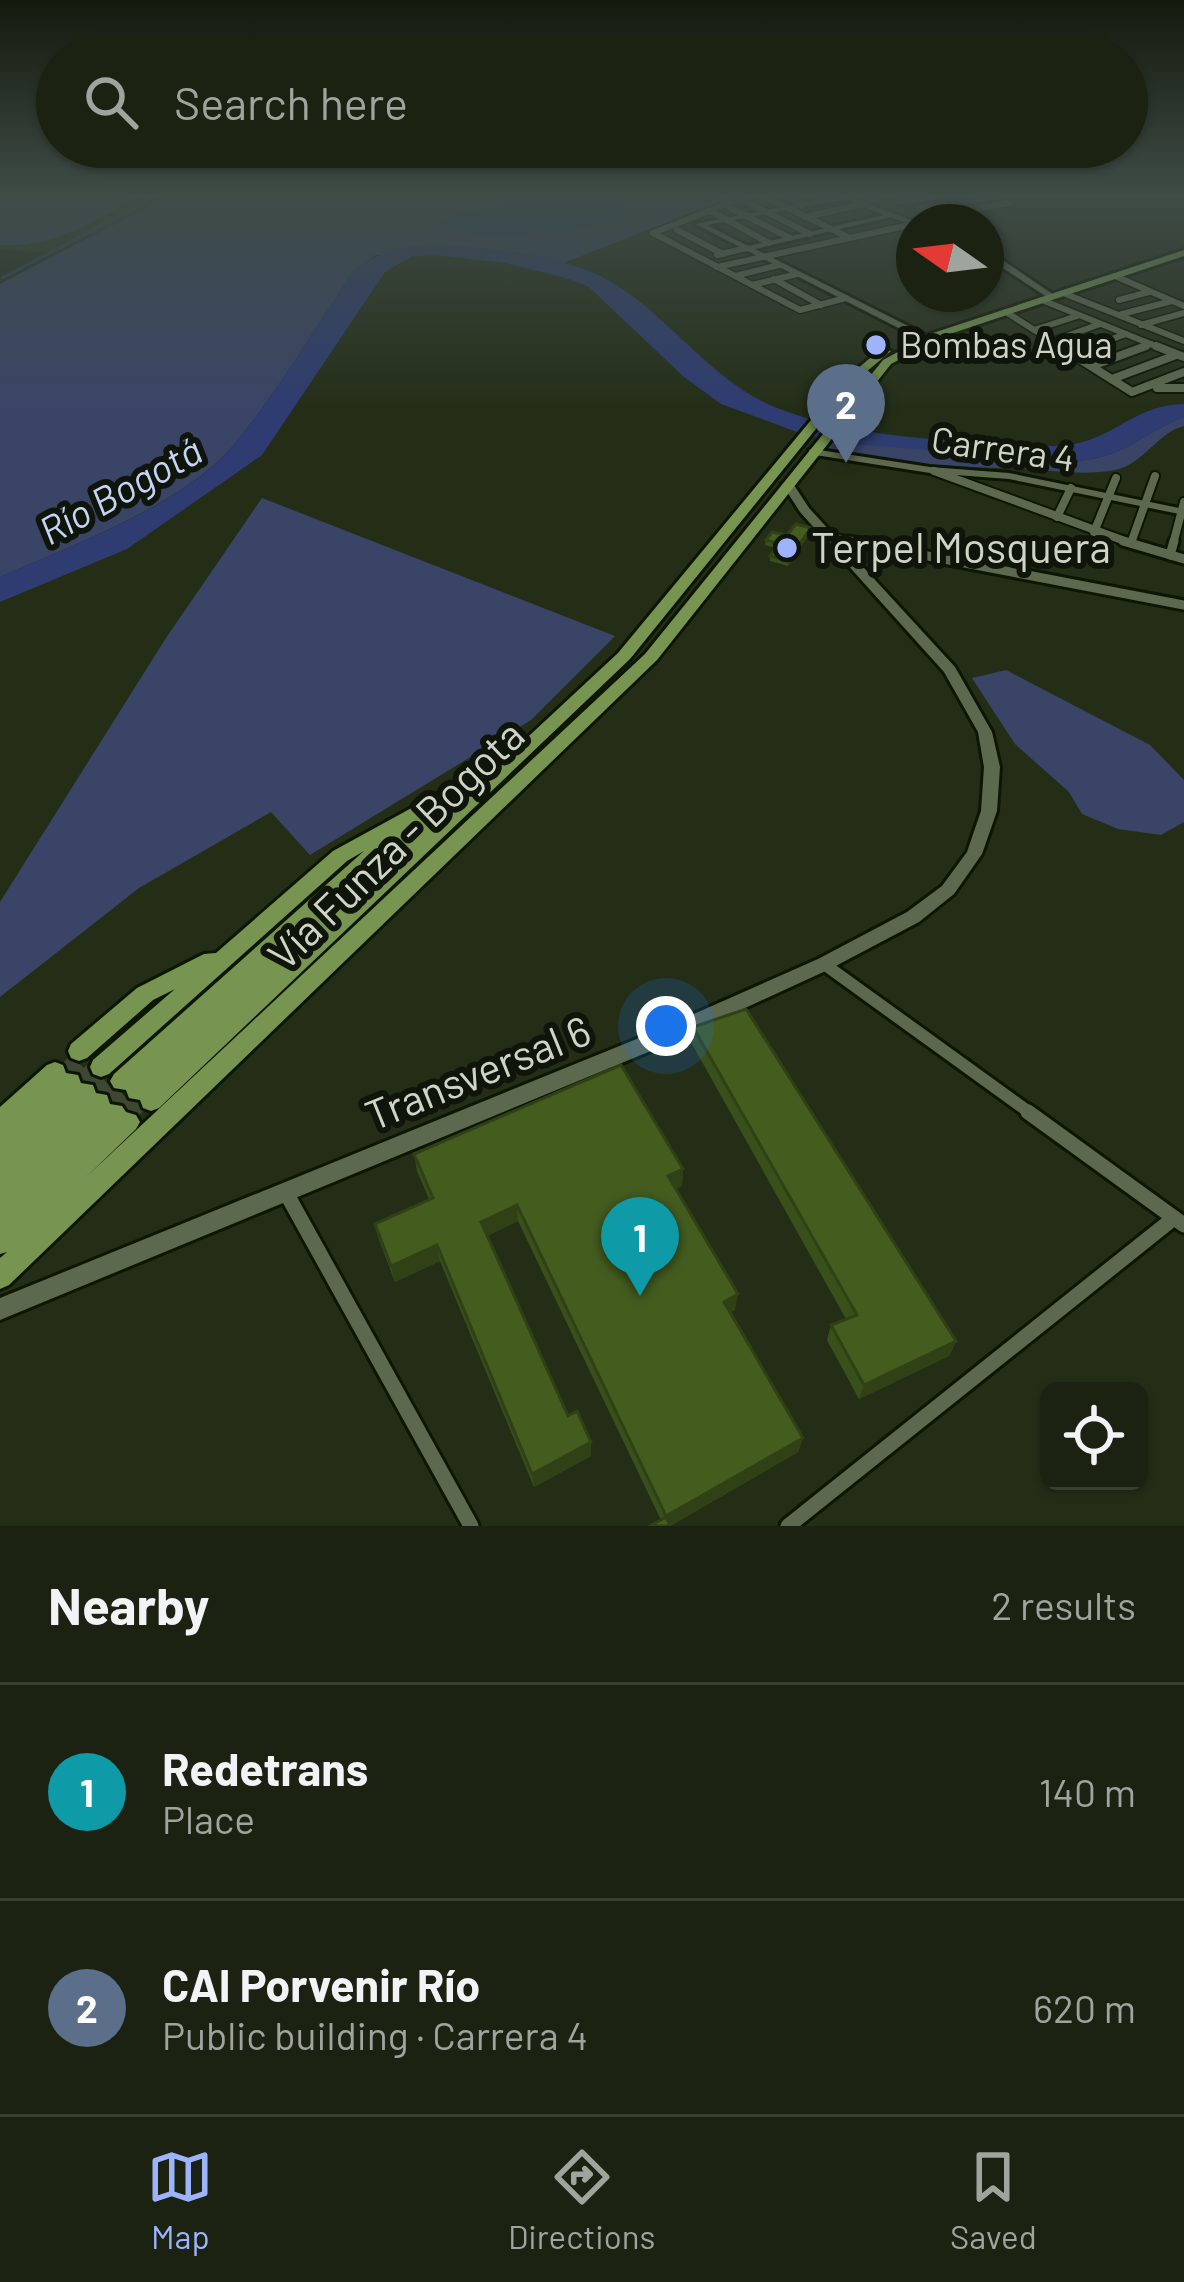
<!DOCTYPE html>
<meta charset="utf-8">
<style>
body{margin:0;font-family:Barlow,sans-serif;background:#242a1a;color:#f1f3f6}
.controls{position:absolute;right:36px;bottom:36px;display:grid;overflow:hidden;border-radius:18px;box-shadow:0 3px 9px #0004}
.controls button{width:108px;height:108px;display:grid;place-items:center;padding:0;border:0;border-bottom:3px solid #393f31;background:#1b2211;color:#f1f3f6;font:60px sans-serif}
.compass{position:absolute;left:896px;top:204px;width:108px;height:108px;border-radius:50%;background:#1b2211;box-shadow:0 3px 9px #0004;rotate:284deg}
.you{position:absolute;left:666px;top:1026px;width:42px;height:42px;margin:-30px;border:9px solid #fff;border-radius:50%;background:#1a73e8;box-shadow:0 0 0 18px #1a73e833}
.badge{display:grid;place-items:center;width:78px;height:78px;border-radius:50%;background:#9db4fd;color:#fff;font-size:39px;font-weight:700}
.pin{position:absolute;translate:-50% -99px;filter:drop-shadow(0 3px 6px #0008)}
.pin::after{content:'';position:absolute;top:63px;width:42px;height:36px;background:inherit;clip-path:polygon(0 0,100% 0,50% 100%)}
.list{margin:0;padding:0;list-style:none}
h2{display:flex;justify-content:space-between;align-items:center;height:156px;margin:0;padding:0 48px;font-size:51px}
h2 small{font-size:39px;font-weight:400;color:#a0a49f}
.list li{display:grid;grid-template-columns:78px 1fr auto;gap:36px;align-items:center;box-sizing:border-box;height:216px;padding:0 48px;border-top:3px solid #393f31}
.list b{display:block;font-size:45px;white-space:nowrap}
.list p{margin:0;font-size:39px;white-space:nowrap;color:#a0a49f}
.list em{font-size:39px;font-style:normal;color:#a0a49f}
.icon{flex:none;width:66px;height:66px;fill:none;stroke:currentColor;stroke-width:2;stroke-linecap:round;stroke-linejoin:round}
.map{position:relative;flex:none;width:1184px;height:1526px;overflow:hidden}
.search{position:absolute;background:#1b2211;box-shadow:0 3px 9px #0004;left:36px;right:36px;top:36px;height:132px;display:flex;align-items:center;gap:30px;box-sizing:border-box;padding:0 42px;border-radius:66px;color:#a0a49f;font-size:45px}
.sheet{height:588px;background:#1b2211}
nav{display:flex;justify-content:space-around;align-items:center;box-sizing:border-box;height:168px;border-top:3px solid #393f31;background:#1b2211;font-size:33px;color:#a0a49f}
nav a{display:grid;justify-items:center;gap:6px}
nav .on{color:#9db4fd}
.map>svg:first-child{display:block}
</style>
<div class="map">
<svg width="1184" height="1526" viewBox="0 0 1184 1526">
<rect width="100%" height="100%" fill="#242e17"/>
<!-- built -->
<polygon fill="#2c381b" points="0,195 170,195 54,254 0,249"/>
<!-- green -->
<g fill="#3a4467">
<path d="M 0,195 L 140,195 C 101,220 47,249 0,245 Z"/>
<path d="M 170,195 L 736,195 L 561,264 L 517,252 L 376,255 L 354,270 C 315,328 278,392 233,446 C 184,504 69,547 0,577 L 0,284 Z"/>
<path d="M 1184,417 L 1184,426 C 1158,432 1144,464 1115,470 C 1079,477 1040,468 1004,468 C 940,467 883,461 820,451 L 827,440 L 1072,462 C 1127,457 1138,435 1184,417 Z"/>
<polygon points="262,498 615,636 531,720 310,855 271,812 139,888 0,997 0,902 166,638"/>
<polygon points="1006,670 1150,745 1184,780 1184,822 1161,835 1118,829 1082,814 1069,792 1015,744 972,678"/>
</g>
<!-- water -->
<g fill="#2e3c72">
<path d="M 515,195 L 612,195 L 639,208 C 580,236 490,242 425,227 Z"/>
<path d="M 442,244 C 499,250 568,254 618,286 C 674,322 714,383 777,408 C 847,435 929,440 1003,443 C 1027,444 1052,449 1075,444 C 1118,435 1136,405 1184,404 L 1184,417 C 1138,435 1127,457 1072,462 L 839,443 L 797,432 L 721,404 L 684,377 L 589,287 L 566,278 L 505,263 L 436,255 L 412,256 L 385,272 L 262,455 L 127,549 L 0,602 L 0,577 C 69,547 185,504 233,446 C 278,392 315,328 354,270 C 384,249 406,245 442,244 Z"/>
</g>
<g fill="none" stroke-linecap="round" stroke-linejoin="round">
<!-- stream -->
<polyline stroke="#2e3c72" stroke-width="3" points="2,278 160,195"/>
<!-- primary-tunnel-far1 -->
<g stroke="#3e4731" stroke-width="21" stroke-dasharray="21 10" stroke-linecap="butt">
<polyline points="63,1077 86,1056"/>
<polyline points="77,1087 101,1067"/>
<polyline points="92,1098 116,1077"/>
<polyline points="106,1107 129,1086"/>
<polyline points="124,1115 144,1096"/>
</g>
<!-- primary-tunnel -->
<polyline stroke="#3e4731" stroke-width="27" stroke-dasharray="27 14" stroke-linecap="butt" points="121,1118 127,1112"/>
<!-- street-far4 casing -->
<g stroke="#0d1602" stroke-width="9">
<g id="street-far4">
<polyline points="761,195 850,238"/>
<polyline points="784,195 802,205"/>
<polyline points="741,199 810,234"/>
<polyline points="866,202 884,195"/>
<polyline points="898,202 944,195"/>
<polyline points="725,205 790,238"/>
<polyline points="919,208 1000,196"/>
<polyline points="711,211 769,243"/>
<polyline points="805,217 865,204"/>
<polyline points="924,222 927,217 1009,203"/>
<polyline points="677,230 723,254"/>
<polyline points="653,233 800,310 846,298"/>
<polyline points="653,233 749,195"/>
<polyline points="717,255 747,248"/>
<polyline points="717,267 914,224"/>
<polyline points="735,276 779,265"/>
<polyline points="1115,276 1184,306"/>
<polyline points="774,279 821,305"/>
<polyline points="752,285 797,274"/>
<polyline points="1063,293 1184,341"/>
<polyline points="1042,300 1163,349"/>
<polyline points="1119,300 1149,292"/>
<polyline points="1006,312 1064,349"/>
<polyline points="1122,314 1172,301"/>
<polyline points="1141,325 1184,313"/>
<polyline points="1034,330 1077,316"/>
<polyline points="1053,341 1100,324"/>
<polyline points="1084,349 1126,334"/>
<polyline points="1138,349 1151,344"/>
</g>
</g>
<!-- street-far3 casing -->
<g stroke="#0d1602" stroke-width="12">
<g id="street-far3">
<polyline points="1059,346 1132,392 1184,372"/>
<polyline points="1156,346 1184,357"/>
<polyline points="1072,353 1093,346"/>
<polyline points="1092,366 1146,346"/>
<polyline points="1112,379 1176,355"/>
<polyline points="1157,388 1184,388"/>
<polyline points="934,471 1133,544"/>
<polyline points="1057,517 1071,488"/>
<polyline points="1094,532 1116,478"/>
<polyline points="830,537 865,544"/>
<polyline points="1131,543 1155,476"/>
<polyline points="1173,544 1184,502"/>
</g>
</g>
<!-- street-far2 casing -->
<g stroke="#0d1602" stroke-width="15">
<g id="street-far2">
<polyline points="849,541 1184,605"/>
<polyline points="1123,541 1184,559"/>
<polyline points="1170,555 1174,541"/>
</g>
</g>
<!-- street-far1 casing -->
<g stroke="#0d1602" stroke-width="18">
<polyline id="street-far1" points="824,964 1033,1115"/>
</g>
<!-- street casing -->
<g stroke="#0d1602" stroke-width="21">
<g id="street">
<polyline points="1028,1112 1184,1225"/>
<polyline points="285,1191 471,1526"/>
<polyline points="788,1526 1174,1218"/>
</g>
</g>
<!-- secondary casing -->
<g stroke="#0d1602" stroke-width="6">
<g id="secondary">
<path d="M 844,195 L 916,222 L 914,226 L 891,217 L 755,249 L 930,337 L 930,341 L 924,341 L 695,224 ZM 846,199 L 884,215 L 748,246 L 707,225 Z"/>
<polygon points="986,251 989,251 1057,297 1050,299 986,257"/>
<polygon points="813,449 930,467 1009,473 1184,509 1184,515 1009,479 930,473 809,454 809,450"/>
<polygon points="788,481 792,482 809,508 955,667 992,732 1000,767 997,811 982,854 954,894 919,922 830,969 658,1048 0,1320 0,1298 644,1036 818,959 907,912 942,886 967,852 981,811 984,767 978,732 944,672 800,512 782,484"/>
</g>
</g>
<!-- primary casing -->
<g stroke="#0d1602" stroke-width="6">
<g id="primary">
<polygon points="1184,250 1184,256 941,337 891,364 657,660 9,1285 0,1289 0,1258 7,1252 0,1254 0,1107 47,1065 55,1062 63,1065 66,1073 78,1075 81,1083 93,1085 96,1093 107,1095 110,1104 122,1106 126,1112 136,1115 140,1122 136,1129 85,1178 645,654 883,360 933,333"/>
<polygon points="881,349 891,351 853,383 630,659 159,1108 151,1111 143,1108 140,1100 129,1098 126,1090 114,1088 110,1081 114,1074 364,851 347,861 109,1074 101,1077 93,1074 90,1067 93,1060 175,989 153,1000 87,1058 79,1061 71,1058 68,1051 71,1044 137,988 204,954 216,953 333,851 490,765 499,764 618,653 845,379"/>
</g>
</g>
<!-- street-far4 -->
<use href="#street-far4" stroke="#5d694f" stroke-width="6"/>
<!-- street-far3 -->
<use href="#street-far3" stroke="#5d694f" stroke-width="8"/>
<!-- street-far2 -->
<use href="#street-far2" stroke="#5d694f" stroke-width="9"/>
<!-- street-far1 -->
<use href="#street-far1" stroke="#5d694f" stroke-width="12"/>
<!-- street -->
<use href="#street" stroke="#5d694f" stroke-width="15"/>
<!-- secondary -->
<use href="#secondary" fill="#5d694f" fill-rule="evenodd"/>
<!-- primary -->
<use href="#primary" fill="#779451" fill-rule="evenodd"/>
</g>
<!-- wall -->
<g fill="#3a501b">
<polygon points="811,528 810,533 788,566 770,561 770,556 776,548 765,545 766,540"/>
<polygon points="693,1027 956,1341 949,1356 859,1399 827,1340 831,1325 846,1319 692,1044"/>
<polygon points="414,1154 683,1169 682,1186 676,1189 735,1310 730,1312 803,1438 798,1452 670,1526 661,1520 518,1221 487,1236 568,1416 591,1456 534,1487 440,1261 395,1282 379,1240 375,1224 429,1199 417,1171"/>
</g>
<!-- shaded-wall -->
<g fill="#304116">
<polygon points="811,528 810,533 788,566 788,560"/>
<polygon points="683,1169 682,1186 667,1193 668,1176"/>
<polygon points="517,1205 518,1221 483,1238 481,1222"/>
<polygon points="437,1245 440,1261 395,1282 391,1266"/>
<polygon points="738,1294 735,1310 721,1317 724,1302"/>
<polygon points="956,1341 949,1356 859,1399 864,1385"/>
<polygon points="803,1438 798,1452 669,1526 666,1516"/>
<polygon points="591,1442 591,1456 534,1487 532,1474"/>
</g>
<!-- building -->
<g fill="#445d1f" stroke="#304116" stroke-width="3">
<polygon points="796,524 811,528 788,560 770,556 779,544 766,540 772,532 787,535"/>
<polygon points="746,1009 956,1341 864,1385 831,1325 857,1315 693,1027"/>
<polygon points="621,1065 683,1169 668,1176 738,1294 724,1302 803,1438 666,1516 517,1205 481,1222 568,1416 577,1411 591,1442 532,1474 437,1245 391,1266 375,1224 433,1198 414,1154"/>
<polygon points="666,1517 670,1526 650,1526"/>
</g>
<!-- sky -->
<linearGradient id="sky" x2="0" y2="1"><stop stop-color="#14190d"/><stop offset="0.48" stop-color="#3f4c47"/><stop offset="1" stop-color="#3f4c47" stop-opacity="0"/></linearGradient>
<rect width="1184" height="409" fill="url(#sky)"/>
<!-- markers -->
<g fill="#9db4fd" stroke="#10150b" stroke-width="4.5">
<circle cx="876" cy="345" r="12"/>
<circle cx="787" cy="548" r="12"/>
</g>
<g text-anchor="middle" stroke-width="12" stroke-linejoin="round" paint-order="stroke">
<!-- far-poi labels -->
<g font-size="36" fill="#ced5c6" stroke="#10150b" text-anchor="start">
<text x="900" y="358">Bombas Agua</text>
</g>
<!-- far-street labels -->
<g font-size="36" fill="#ced5c6" stroke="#10150b">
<text transform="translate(1003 449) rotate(8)" y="13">Carrera 4</text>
</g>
<!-- far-water labels -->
<g font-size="39" font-style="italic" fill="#c7d3f5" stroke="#10150b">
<text transform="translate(120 491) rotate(-29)" y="14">Río Bogotá</text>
</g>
<!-- poi labels -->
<g font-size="42" fill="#ced5c6" stroke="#10150b" text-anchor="start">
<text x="811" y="563">Terpel Mosquera</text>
</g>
<!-- street labels -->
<g font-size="42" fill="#ced5c6" stroke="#10150b">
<text transform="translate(396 845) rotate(-44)" y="15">Vía Funza - Bogota</text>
<text transform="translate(478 1073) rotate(-22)" y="15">Transversal 6</text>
</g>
</g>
</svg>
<div class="controls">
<button><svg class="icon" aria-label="locate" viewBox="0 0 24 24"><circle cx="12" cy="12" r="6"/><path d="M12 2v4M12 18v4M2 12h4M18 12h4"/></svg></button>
</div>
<svg class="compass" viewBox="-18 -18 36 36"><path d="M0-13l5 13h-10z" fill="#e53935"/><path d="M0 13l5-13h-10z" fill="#a0a49f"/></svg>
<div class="you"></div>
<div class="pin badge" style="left:640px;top:1296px;background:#0f9aa8">1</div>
<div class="pin badge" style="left:846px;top:463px;background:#5c6f8a">2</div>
<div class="search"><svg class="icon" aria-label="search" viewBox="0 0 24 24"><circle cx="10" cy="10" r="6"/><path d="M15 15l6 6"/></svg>Search here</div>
</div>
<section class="sheet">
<h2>Nearby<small>2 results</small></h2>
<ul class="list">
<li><span class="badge" style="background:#0f9aa8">1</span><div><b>Redetrans</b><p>Place</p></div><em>140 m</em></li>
<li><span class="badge" style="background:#5c6f8a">2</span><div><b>CAI Porvenir Río</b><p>Public building · Carrera 4</p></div><em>620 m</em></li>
</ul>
</section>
<nav>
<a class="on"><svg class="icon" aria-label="map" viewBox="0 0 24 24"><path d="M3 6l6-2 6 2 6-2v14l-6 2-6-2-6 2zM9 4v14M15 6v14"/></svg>Map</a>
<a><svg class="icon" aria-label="directions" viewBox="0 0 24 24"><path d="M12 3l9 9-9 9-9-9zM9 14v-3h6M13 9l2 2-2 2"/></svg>Directions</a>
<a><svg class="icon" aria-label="saved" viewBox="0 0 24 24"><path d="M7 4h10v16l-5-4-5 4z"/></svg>Saved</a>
</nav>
